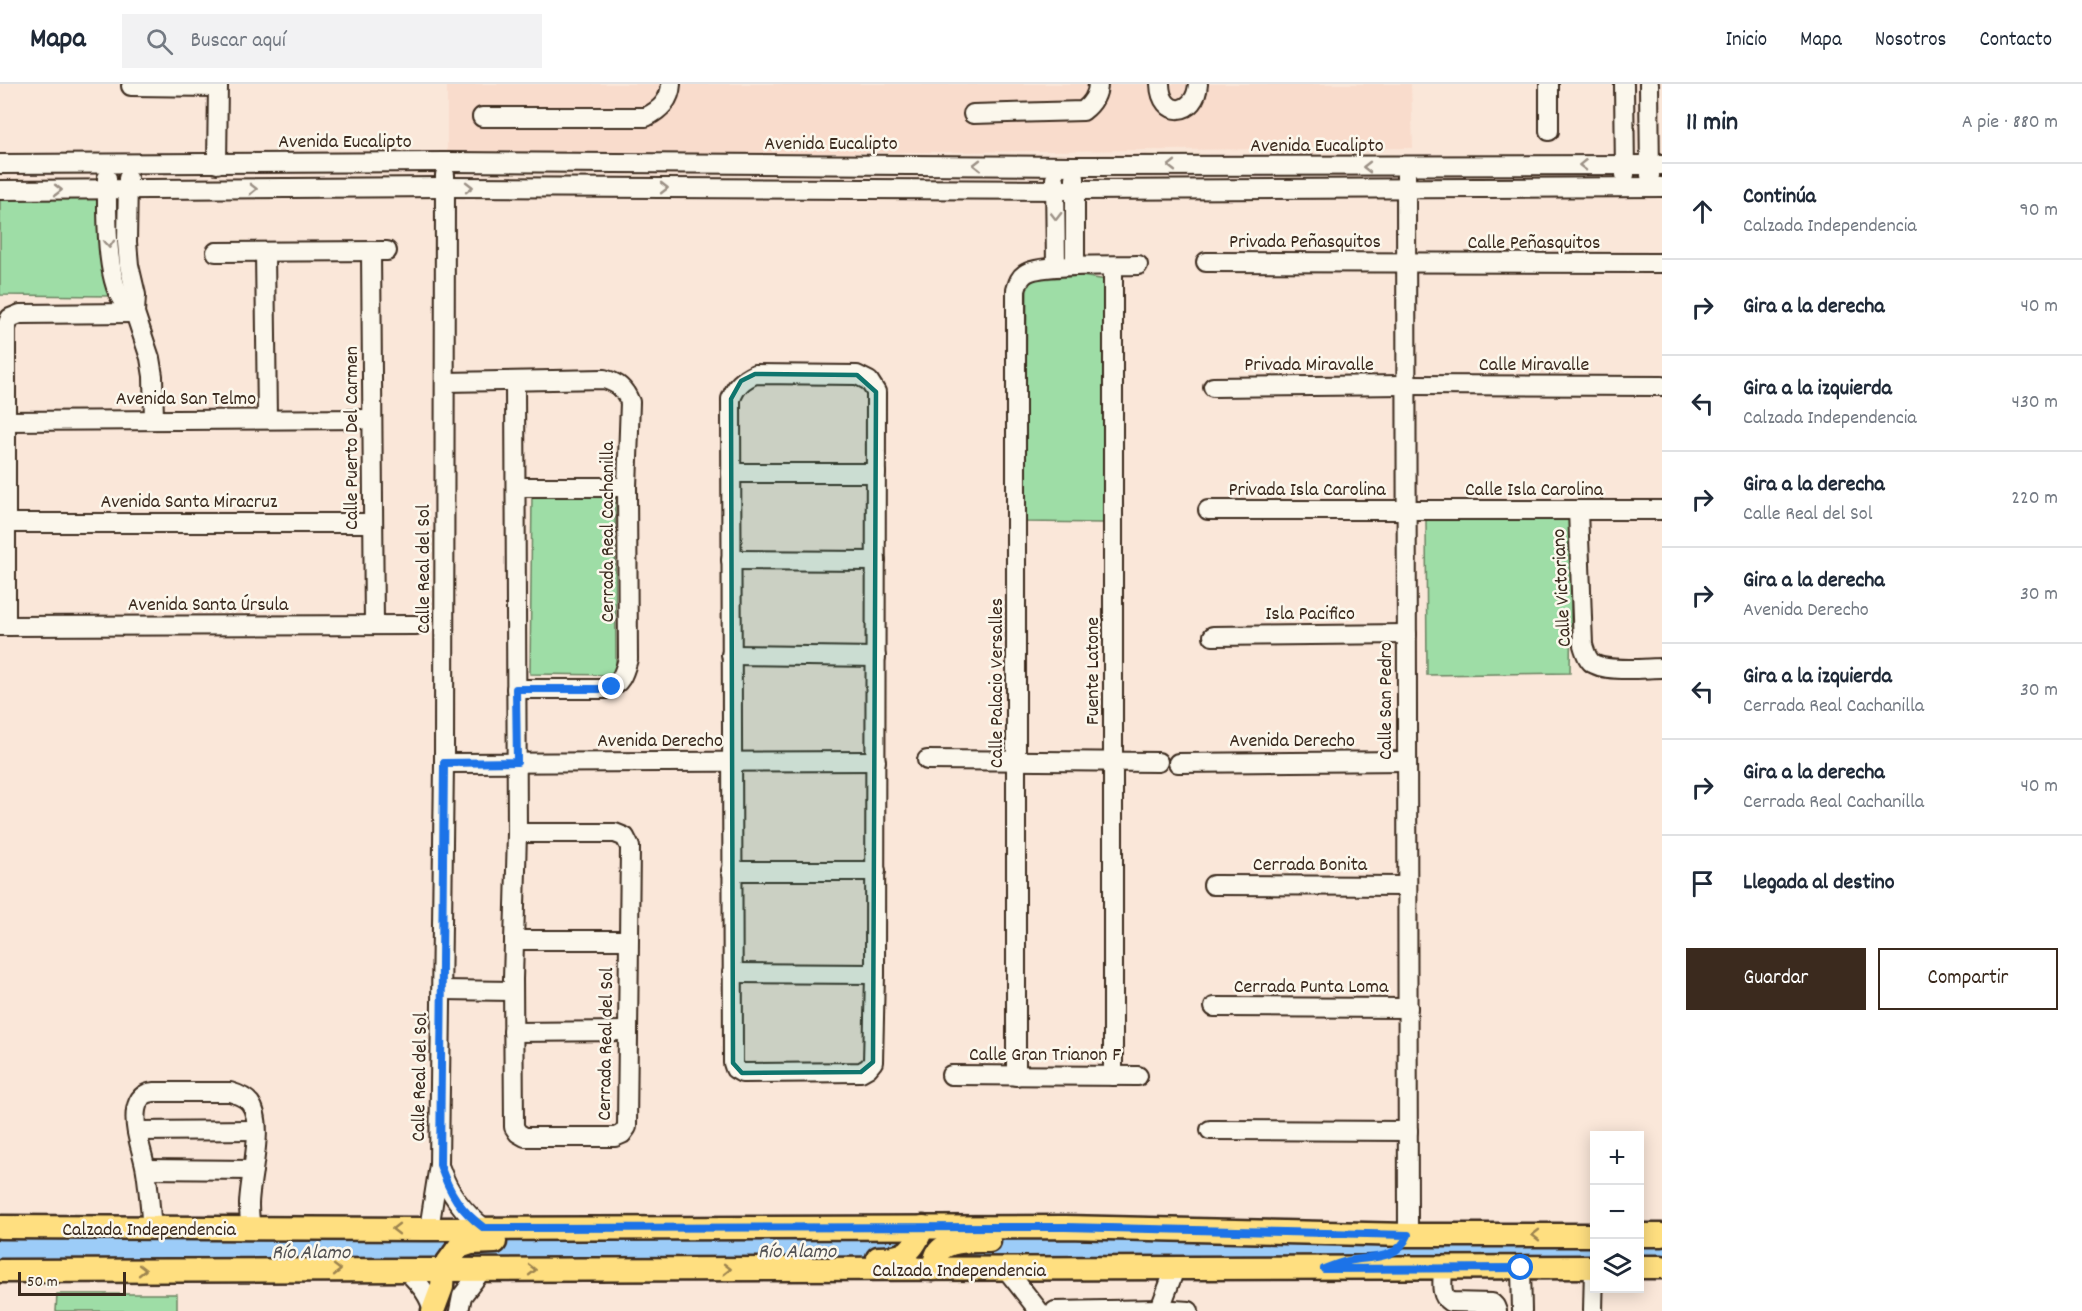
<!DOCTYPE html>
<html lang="es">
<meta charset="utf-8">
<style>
body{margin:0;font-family:Dekko,sans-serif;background:#f2f2f3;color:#1f2937}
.controls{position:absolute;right:18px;bottom:18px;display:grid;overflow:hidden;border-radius:0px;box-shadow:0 3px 15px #0003}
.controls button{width:54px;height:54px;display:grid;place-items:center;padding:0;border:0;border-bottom:2px solid #e0e1e3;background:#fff;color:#1f2937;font:30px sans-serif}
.scale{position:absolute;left:18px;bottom:15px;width:108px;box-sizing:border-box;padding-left:6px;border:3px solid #3b2a1e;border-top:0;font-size:16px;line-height:21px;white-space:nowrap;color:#3b2a1e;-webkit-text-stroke:4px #fbf7ec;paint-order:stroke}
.stop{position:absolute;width:18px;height:18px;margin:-14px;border:4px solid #1a73e8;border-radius:50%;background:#fff}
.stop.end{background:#1a73e8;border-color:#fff;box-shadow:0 2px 6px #0008}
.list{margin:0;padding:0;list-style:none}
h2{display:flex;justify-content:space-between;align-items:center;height:78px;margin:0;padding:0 24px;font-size:26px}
h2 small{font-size:20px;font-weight:400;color:#747a83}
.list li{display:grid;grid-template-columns:39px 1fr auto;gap:18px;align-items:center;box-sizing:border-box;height:96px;padding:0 24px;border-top:2px solid #e0e1e3}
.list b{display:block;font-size:22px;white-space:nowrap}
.list p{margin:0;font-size:20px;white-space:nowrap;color:#747a83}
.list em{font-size:20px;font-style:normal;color:#747a83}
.actions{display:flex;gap:12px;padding:18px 24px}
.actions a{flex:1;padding:14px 0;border:2px solid #3b2a1e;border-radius:0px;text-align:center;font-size:21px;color:#3b2a1e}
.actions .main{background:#3b2a1e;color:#fff}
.icon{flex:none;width:33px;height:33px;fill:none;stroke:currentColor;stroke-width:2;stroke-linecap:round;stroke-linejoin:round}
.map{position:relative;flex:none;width:1662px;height:1227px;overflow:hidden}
header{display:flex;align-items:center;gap:36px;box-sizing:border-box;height:84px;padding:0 30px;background:#fff;border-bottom:2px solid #e0e1e3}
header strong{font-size:28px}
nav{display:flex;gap:33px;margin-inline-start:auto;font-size:21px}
.search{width:420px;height:54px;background:#f2f2f3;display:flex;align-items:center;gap:15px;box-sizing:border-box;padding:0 21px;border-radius:0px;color:#747a83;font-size:22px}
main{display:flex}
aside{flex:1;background:#fff}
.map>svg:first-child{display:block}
</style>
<header>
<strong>Mapa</strong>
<div class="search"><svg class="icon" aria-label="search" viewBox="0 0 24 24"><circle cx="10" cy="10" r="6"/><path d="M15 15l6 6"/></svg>Buscar aquí</div>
<nav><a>Inicio</a><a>Mapa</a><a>Nosotros</a><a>Contacto</a></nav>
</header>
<main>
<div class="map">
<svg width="1662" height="1227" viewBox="0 0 1662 1227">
<rect width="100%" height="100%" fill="#fae7d9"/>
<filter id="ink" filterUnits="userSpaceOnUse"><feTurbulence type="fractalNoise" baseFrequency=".0167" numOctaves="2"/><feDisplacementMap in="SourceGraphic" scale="12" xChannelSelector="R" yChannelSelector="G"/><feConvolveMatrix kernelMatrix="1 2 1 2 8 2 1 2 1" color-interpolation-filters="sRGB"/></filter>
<g filter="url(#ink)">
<!-- built -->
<polygon fill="#f9dccc" points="447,0 1411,0 1413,64 447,72"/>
<!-- green -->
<g fill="#9edda6" stroke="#6c8462" stroke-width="1.5">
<polygon points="84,108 100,117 112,212 0,211 0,110"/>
<polygon points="1081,192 1106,196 1105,439 1025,438 1027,196"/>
<polygon points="615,409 616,591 530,590 532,411"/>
<polygon points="1426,433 1572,434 1570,589 1427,591"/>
<polygon points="57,1210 177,1210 177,1227 56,1227"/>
</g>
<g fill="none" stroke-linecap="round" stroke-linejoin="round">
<!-- river -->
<g stroke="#9cccf8" stroke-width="26">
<polyline points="1640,1164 1662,1164"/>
<polyline points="0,1167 1594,1164"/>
</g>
<!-- minor casing -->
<g stroke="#3b2a1e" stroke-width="22">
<g id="minor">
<path d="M 1160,0 C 1161,35 1196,32 1198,0"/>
<polyline points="1549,0 1549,47"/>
<polyline points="1624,0 1625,91"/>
<polyline points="1649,0 1650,92"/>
<polyline points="131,2 218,3"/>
<path d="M 973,30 L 1083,27 C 1092,20 1098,12 1098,0"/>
<path d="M 482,33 L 646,33 C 660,26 670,17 671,0"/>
<polyline points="0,80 446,78 1075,82 1662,81"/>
<polyline points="217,80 218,0"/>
<polyline points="1406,91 1408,1151"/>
<path d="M 107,94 C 107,124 105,191 122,216 C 125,221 131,225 135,229"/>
<polyline points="128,94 127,158 129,181 136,211 135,229 150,274 153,292 154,336"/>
<polyline points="1075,94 1075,182"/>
<polyline points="1055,95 1056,183"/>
<polyline points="0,106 445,103 1075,106 1662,103"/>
<polyline points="371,167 374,541"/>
<polyline points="216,168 387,167"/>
<polyline points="265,168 267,335"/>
<polyline points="1206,178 1662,179"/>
<path d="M 755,290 L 857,291 L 869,297 L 876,308 L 875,890 L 873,978 L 868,984 L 861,988 L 742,989 L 735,985 L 733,979 L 731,315 C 736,301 743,296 755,290 Z"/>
<polyline points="515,297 517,749 513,895 514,1043 518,1049 525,1053 615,1053 622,1050 627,1043 630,763 625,753 615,749 517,749"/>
<path d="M 445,298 L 604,295 C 618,299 624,304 630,318 L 627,403 L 628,575 C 624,589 621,601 606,605 L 516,605"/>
<polyline points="1213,303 1406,301 1662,302"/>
<polyline points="0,337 372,335"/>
<polyline points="731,389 876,389"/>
<polyline points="516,403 627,403"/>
<polyline points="1208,426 1662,426"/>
<path d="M 1578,426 L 1583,561 C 1585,567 1586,573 1591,578 C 1604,589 1645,584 1662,584"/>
<polyline points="6,439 373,439"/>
<polyline points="731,476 876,477"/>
<polyline points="0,542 416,541"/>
<polyline points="6,542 6,244 10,234 20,230 135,229"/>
<polyline points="1213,552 1407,550"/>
<polyline points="731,571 876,573"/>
<polyline points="927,676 1158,678"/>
<polyline points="444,679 876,677"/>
<polyline points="1178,679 1407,677"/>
<polyline points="731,787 876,787"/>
<polyline points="1213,801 1407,802"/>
<polyline points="514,856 628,856"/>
<polyline points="732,889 875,890"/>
<polyline points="442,906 513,907"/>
<polyline points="1214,923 1408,924"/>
<polyline points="513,948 628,947"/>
<polyline points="951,991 1138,992"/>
<path d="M 1016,992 L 1016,206 C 1018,200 1019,194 1025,190 C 1039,179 1117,182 1138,181"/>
<polyline points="1113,992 1113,182"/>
<polyline points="1210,1046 1408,1047"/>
<polyline points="137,1047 256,1046"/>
<path d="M 440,1084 C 449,1110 463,1128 484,1144"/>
<polyline points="146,1085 253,1086"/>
<path d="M 152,1144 C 150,1125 149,1106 146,1087 C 143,1068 133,1046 136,1026 C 138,1015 143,1009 154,1008 L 230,1008 C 237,1010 245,1013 250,1019 C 266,1040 249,1095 249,1121 C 249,1129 250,1137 251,1144"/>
<polyline points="429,1145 439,1081 444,679 445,91"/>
<path d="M 1443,1184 C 1443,1196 1439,1211 1450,1218 L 1492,1219 L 1495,1222 L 1497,1227"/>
<polyline points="1521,1184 1522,1227"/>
<path d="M 405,1185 C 418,1199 429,1209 433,1227"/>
<polyline points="1006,1185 1039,1227"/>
<polyline points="459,1227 462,1212 482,1186"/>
<polyline points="1055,1227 1159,1225 1189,1227"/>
<polyline points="1159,1227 1175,1185"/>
<polyline points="1593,1227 1594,1183"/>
</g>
</g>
<!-- major casing -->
<g stroke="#3b2a1e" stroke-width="27">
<g id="major">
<polyline points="0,1143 429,1145 1065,1143 1408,1151 1594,1151"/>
<polyline points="1640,1151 1662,1151"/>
<path d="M 878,1174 C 907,1174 912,1168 923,1143"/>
<polyline points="1640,1183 1662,1183"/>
<path d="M 933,1185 C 934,1180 935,1174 937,1170 C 946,1155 974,1157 989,1157"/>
<polyline points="0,1187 1594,1183"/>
<polyline points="433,1227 442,1203 443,1185 459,1163 471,1159 495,1158"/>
</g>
</g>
<!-- minor -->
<use href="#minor" stroke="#fbf7ec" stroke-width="18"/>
<!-- major -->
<use href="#major" stroke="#ffdf80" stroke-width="22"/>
</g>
<!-- one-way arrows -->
<defs><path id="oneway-chevron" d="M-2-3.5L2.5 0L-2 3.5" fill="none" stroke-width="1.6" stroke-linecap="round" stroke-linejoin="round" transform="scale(1.5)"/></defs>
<g stroke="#9b9085">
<use href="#oneway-chevron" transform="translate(977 81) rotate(-180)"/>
<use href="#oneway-chevron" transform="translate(1583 81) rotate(179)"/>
<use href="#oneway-chevron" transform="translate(1172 82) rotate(-180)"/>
<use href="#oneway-chevron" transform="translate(1367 83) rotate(-180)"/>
<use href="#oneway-chevron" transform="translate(469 103)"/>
<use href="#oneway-chevron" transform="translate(664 104)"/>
<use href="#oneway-chevron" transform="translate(253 105) rotate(-1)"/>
<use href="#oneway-chevron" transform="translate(58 106)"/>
<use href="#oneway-chevron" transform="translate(1056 132) rotate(90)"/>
<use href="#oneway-chevron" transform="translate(109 160) rotate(86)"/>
</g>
<g stroke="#9d844f">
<use href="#oneway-chevron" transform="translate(396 1145) rotate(-180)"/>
<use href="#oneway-chevron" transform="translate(1536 1151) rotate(180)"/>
<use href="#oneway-chevron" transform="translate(727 1185)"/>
<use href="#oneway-chevron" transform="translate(142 1186)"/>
<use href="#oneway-chevron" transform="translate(337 1186)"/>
<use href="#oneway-chevron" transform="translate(532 1186)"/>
</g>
</g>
<g fill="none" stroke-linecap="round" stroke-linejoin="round" filter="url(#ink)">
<!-- route -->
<path stroke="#1a73e8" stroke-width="8" d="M 612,603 L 606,605 L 516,605 L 517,678 L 444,679 L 440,1081 C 450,1110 460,1126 484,1144 L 1065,1143 L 1408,1151 C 1397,1177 1371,1172 1348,1177 C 1340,1179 1332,1182 1324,1185 L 1521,1184"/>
</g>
<!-- marked area -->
<path fill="#0f766e" fill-opacity="0.2" stroke="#0f766e" stroke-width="4.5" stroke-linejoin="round" d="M 755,290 L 857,291 L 876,308 L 873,978 L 861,988 L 742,989 L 733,979 L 731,315 L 741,297 Z"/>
<g text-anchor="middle" stroke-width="5" stroke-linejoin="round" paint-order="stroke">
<!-- street labels -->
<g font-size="20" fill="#3b2a1e" stroke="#fbf7ec">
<text x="345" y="63">Avenida Eucalipto</text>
<text x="831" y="65">Avenida Eucalipto</text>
<text x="1317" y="67">Avenida Eucalipto</text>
<text x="1305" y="163">Privada Peñasquitos</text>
<text x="1534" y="164">Calle Peñasquitos</text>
<text x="1309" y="286">Privada Miravalle</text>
<text x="1534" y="286">Calle Miravalle</text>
<text x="186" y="320">Avenida San Telmo</text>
<text transform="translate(350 354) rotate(-90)" y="7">Calle Puerto Del Carmen</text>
<text x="1307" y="411">Privada Isla Carolina</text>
<text x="1534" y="411">Calle Isla Carolina</text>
<text x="189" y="423">Avenida Santa Miracruz</text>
<text transform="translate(606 448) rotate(-90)" y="7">Cerrada Real Cachanilla</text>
<text transform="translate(422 485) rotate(-90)" y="7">Calle Real del Sol</text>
<text transform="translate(1560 504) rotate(-93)" y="7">Calle Victoriano</text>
<text x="208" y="526">Avenida Santa Úrsula</text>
<text x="1310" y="535">Isla Pacifico</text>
<text transform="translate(1091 587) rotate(-90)" y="7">Fuente Latone</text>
<text transform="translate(995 599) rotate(-90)" y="7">Calle Palacio Versalles</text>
<text transform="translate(1384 617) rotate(-90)" y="7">Calle San Pedro</text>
<text x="660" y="662">Avenida Derecho</text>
<text x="1292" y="662">Avenida Derecho</text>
<text x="1310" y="786">Cerrada Bonita</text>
<text x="1311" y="908">Cerrada Punta Loma</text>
<text transform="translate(604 960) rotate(-89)" y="7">Cerrada Real del Sol</text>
<text x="1045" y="976">Calle Gran Trianon F</text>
<text transform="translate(418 993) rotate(-89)" y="7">Calle Real del Sol</text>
<text x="149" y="1151">Calzada Independencia</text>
<text x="959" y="1192">Calzada Independencia</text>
</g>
<!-- water labels -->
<g font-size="21" font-style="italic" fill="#535254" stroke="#fbf7ec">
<text x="797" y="1173">Río Alamo</text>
<text x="311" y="1174">Río Alamo</text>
</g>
</g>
</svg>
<div class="controls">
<button>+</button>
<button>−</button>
<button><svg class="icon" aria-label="layers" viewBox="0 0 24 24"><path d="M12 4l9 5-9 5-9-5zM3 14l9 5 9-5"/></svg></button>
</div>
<div class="scale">50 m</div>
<div class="stop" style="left:1521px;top:1184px"></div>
<div class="stop end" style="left:612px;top:603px"></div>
</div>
<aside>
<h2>11 min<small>A pie · 880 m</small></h2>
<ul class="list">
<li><svg class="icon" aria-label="ahead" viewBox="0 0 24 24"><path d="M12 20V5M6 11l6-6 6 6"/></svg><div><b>Continúa</b><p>Calzada Independencia</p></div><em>90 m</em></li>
<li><svg class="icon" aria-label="right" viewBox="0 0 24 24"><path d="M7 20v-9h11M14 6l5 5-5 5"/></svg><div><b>Gira a la derecha</b></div><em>40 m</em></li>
<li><svg class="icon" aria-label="left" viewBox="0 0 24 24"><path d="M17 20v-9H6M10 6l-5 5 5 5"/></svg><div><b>Gira a la izquierda</b><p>Calzada Independencia</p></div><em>430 m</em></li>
<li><svg class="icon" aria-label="right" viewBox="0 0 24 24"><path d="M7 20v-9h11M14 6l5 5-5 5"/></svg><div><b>Gira a la derecha</b><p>Calle Real del Sol</p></div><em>220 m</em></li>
<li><svg class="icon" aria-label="right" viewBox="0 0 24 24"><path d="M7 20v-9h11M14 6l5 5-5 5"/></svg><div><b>Gira a la derecha</b><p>Avenida Derecho</p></div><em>30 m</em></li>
<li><svg class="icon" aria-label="left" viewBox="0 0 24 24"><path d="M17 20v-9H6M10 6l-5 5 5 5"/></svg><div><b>Gira a la izquierda</b><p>Cerrada Real Cachanilla</p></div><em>30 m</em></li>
<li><svg class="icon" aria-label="right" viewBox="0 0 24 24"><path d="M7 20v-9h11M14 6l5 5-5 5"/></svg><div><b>Gira a la derecha</b><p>Cerrada Real Cachanilla</p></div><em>40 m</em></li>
<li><svg class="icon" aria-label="arrive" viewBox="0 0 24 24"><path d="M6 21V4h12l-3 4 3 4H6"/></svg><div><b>Llegada al destino</b></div></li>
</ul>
<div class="actions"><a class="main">Guardar</a><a>Compartir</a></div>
</aside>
</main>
